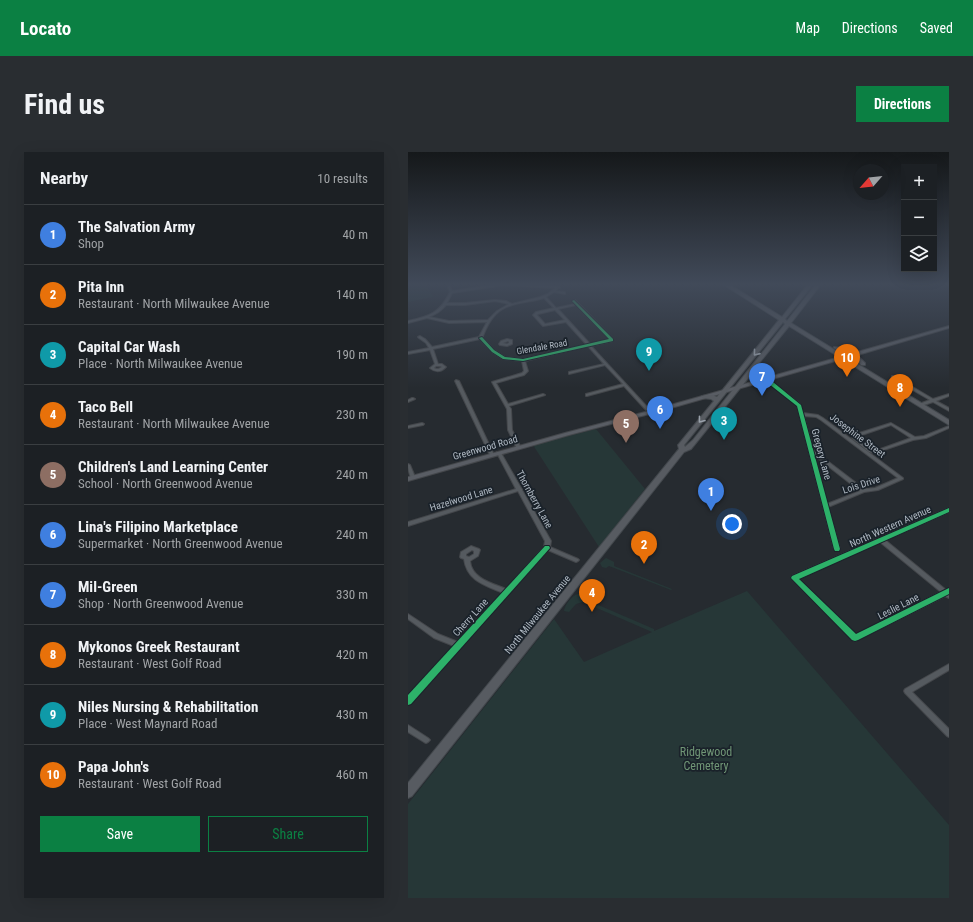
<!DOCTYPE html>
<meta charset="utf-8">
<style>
body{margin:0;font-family:"Roboto Condensed",sans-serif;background:#292d31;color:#f1f3f6}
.controls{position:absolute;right:12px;top:12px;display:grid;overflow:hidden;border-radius:0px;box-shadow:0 4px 16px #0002}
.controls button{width:36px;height:36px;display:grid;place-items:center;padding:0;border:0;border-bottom:1px solid #3a3e41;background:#1c2024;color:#f1f3f6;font:20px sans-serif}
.compass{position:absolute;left:445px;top:12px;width:36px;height:36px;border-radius:50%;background:#1c2024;box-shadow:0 4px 16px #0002;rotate:242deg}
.you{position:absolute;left:324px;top:372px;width:14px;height:14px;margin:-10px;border:3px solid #fff;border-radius:50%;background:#1a73e8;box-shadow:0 0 0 6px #1a73e833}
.badge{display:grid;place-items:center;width:26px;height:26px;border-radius:50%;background:#0b8043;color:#fff;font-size:13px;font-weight:700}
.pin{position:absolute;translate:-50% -33px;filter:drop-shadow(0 1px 2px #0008)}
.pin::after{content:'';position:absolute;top:21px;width:14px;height:12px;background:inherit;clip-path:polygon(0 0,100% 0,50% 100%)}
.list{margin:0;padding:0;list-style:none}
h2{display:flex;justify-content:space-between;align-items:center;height:52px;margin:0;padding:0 16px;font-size:17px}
h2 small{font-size:13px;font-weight:400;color:#a0a3a6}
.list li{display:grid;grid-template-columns:26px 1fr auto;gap:12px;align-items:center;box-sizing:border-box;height:60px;padding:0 16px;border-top:1px solid #3a3e41}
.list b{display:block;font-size:15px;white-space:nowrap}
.list p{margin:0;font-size:13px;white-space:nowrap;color:#a0a3a6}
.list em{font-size:13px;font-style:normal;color:#a0a3a6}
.actions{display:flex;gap:8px;padding:12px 16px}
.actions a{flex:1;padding:9px 0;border:1px solid #0b8043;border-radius:0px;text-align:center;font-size:14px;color:#0b8043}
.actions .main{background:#0b8043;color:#fff}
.icon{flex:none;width:22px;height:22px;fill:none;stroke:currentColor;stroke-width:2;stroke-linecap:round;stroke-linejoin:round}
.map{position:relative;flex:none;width:541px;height:746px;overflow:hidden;border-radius:0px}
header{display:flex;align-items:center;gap:24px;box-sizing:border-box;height:56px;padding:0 20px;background:#0b8043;color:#fff}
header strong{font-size:19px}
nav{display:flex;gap:22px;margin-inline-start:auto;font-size:14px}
.intro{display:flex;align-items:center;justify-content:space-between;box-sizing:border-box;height:96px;padding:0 24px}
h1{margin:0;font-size:28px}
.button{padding:10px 18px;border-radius:0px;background:#0b8043;color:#fff;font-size:14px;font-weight:700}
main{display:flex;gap:24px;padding:0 24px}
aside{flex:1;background:#1c2024;border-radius:0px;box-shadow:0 4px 16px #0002}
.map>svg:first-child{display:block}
</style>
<header>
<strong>Locato</strong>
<nav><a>Map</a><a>Directions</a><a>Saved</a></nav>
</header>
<div class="intro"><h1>Find us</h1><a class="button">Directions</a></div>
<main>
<aside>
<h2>Nearby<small>10 results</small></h2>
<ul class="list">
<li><span class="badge" style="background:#3f7fe0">1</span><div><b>The Salvation Army</b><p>Shop</p></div><em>40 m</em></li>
<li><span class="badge" style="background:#e8710a">2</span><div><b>Pita Inn</b><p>Restaurant · North Milwaukee Avenue</p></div><em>140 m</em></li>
<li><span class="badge" style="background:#0f9aa8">3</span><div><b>Capital Car Wash</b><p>Place · North Milwaukee Avenue</p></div><em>190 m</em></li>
<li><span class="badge" style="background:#e8710a">4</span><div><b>Taco Bell</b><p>Restaurant · North Milwaukee Avenue</p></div><em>230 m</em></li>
<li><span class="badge" style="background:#8d6e63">5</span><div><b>Children's Land Learning Center</b><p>School · North Greenwood Avenue</p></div><em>240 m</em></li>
<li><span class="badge" style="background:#3f7fe0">6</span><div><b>Lina's Filipino Marketplace</b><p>Supermarket · North Greenwood Avenue</p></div><em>240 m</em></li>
<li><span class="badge" style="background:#3f7fe0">7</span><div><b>Mil-Green</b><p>Shop · North Greenwood Avenue</p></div><em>330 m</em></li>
<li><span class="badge" style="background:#e8710a">8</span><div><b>Mykonos Greek Restaurant</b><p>Restaurant · West Golf Road</p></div><em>420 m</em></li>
<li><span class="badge" style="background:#0f9aa8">9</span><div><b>Niles Nursing &amp; Rehabilitation</b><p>Place · West Maynard Road</p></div><em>430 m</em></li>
<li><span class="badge" style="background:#e8710a">10</span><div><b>Papa John's</b><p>Restaurant · West Golf Road</p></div><em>460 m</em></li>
</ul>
<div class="actions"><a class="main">Save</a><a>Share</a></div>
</aside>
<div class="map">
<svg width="541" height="746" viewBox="0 0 541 746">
<rect width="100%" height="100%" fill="#262b30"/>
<!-- green -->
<g fill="#263737">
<polygon points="0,131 17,131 25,145 0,150"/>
<polygon points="188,277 237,337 191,395 125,293"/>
<polygon points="198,406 206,410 206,414 264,437 263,438 201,414 198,416 194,415 192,411"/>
<path d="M 339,439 L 541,673 L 541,746 L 0,746 L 0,652 L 146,467 L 176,510 L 244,480 L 175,450 L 168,452 L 161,460 L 156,459 C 157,452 167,439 175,442 L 174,446 L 246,477 L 246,479 Z"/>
</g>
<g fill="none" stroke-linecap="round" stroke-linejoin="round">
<!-- minor casing -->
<g stroke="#44474b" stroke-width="2">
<g id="minor">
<path d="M 38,131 L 41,131 L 44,139 L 95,131 L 148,134 L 150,131 L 153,131 L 151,134 L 152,135 L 152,136 L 150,136 L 148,139 L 157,140 L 157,142 L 146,140 L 138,145 L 148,156 L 167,152 L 165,149 L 167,148 L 205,187 L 205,189 L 183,194 L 241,257 L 240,258 L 238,258 L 216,234 L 179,244 L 178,244 L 178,242 L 215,232 L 197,213 L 161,222 L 161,220 L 196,212 L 180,194 L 117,209 L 120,219 L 116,223 L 88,231 L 100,252 L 135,242 L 137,243 L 101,254 L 103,257 L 104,278 L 113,296 L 111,297 L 109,297 L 100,278 L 99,257 L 84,230 L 114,221 L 116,219 L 114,209 L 95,207 L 84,200 L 72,187 L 25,197 L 30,212 L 34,212 L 38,215 C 33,220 28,221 22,216 L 27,212 L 22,198 L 0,202 L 0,200 L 21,196 L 18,191 L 11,186 L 10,185 L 12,184 L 17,187 L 24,195 L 71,185 L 79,170 L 41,171 L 19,166 L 0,171 L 0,169 C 22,164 32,161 42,140 ZM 96,133 L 147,136 L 140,142 L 132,145 L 104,152 L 98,149 L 87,148 L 57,151 L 39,151 L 44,141 ZM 136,146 L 146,156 L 128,160 L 125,163 L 135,174 L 158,170 L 179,193 L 115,207 L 97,205 L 86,198 L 75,186 L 75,184 C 78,176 82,168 88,162 C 100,150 121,151 136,146 ZM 87,149 L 97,151 L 101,152 L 89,159 L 80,168 L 41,169 L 21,165 C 28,162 33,159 38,153 L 57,153 ZM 168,153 L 202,188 L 182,192 L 150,157 ZM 147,158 L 157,168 L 137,172 L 129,163 L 130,162 ZM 28,214 L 32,214 L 34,215 C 31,217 29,218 26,216 Z"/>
<path d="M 99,187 L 104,188 L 104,192 L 99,194 L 92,193 L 91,192 L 93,189 ZM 100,189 L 101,190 L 101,191 L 99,192 L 95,191 Z"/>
<polygon points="484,224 486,224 525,247 541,242 541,244 528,249 541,256 541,259 525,250 513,254 511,254 511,252 522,248 484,226"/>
<path d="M 357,226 L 359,226 L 392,252 L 395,261 L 410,263 L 415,266 L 495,326 L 495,327 L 470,338 L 456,340 L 420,355 L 432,397 L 431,398 L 427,398 L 426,397 L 389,253 L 357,228 ZM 396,264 L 408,265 L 413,268 L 490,326 L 467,336 L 456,337 L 405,298 ZM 406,303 L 452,339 L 419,352 Z"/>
<polygon points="48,228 51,229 86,303 86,304 84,304 82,303 47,229"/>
<polygon points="4,246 5,246 7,247 0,250 0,248"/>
<polygon points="14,271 16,272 15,273 0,276 0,274"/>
<path d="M 483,271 L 507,285 L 516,284 L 541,274 L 541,276 L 518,286 L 505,288 L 467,301 L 461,300 L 445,287 L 444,284 L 445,283 ZM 483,273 L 503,286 L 467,299 L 465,298 L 449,286 L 448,285 Z"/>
<path d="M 89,300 L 93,300 L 93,301 L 113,336 L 114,337 L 114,338 L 143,389 L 142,395 L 170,407 L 171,408 L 170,409 L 168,410 L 140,398 L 2,551 L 0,552 L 0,544 L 46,494 L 26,486 L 0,467 L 0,462 L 30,482 L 50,490 L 95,441 C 77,433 59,429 56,407 L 53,406 L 52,405 L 53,400 L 63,394 L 71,397 L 72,398 L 70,404 L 62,409 C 64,427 84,431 98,437 L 136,395 L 137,389 L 110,339 L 0,374 L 0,370 L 108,337 L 89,301 ZM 64,398 L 66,399 L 66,402 L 61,405 L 58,404 L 58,402 Z"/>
<path d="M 0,312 L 2,313 L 7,325 L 7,326 L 3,326 C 1,321 0,317 0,312 Z"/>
<path d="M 541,356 L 541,360 L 477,388 L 538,438 L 541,437 L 541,446 L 537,444 L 447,489 L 445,488 L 383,426 L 384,424 ZM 472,390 L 533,440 L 448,483 L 390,427 Z"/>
<polygon points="541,512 541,518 504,540 541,577 541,585 539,584 497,541 496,539 497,537"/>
<polygon points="0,573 20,586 22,588 20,590 18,591 16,590 0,580"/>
</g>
</g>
<!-- secondary casing -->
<g stroke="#44474b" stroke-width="2">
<g id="secondary">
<polygon points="541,174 541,176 453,202 450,204 457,211 457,213 453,213 445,204 249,260 161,283 0,329 0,325 157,281 245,258"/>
<path d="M 426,195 L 444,197 L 446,198 C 442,201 430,199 426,196 Z"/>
</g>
</g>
<!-- primary casing -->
<g stroke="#43484d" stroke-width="2">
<path id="primary" d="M 313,131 L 319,131 L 374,165 L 401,131 L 406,131 L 377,167 L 379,169 L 409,131 L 414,131 L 383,171 L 541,268 L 541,273 L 381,174 L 343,221 L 354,224 L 354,226 L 347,227 L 341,225 L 283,297 L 276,300 L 4,644 L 0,646 L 0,631 L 271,297 L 270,293 L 271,292 L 306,249 L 303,247 L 294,246 L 294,244 L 304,243 L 309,245 L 371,168 ZM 375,170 L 377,172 L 285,288 L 277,295 L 276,293 Z"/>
</g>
<!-- minor -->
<use href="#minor" fill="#555a5f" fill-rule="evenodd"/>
<!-- secondary -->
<use href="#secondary" fill="#595d64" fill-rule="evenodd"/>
<!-- primary -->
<use href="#primary" fill="#575b61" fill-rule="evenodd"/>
<!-- cycleway casing -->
<g stroke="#1a222a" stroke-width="2">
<g id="cycleway">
<polygon points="166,148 205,187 205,189 115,209 95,207 84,200 71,186 74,185 86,198 97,205 115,207 201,187 165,150 164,149"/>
<polygon points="356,226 360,226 393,253 432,397 431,399 427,399 426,397 389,254 356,228"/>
<polygon points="541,356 541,360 391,427 448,482 541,436 541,442 450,488 447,489 444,488 383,426 384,424"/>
<polygon points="137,394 141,394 142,396 3,552 0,553 0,543"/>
</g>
</g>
<!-- cycleway -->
<use href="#cycleway" fill="#2db169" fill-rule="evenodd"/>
</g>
<!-- one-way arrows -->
<defs><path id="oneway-chevron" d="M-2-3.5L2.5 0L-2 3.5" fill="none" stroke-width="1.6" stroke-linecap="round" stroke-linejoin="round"/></defs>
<g stroke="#99a1aa">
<use href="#oneway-chevron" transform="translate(348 201) rotate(129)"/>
<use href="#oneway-chevron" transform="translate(293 268) rotate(128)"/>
</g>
<!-- sky -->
<linearGradient id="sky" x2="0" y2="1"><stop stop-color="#15181a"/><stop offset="0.56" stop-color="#414a59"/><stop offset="1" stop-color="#414a59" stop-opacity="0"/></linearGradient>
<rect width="541" height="236" fill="url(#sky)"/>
<g text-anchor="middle" stroke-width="3.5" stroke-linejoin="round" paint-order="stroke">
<!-- far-street labels -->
<g font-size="9" fill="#afb8c2" stroke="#1a222a">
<text transform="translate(134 195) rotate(-10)" y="3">Glendale Road</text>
</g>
<!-- street labels -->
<g font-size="10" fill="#afb8c2" stroke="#1a222a">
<text transform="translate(450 283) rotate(37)" y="4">Josephine Street</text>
<text transform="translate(77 295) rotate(-16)" y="4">Greenwood Road</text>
<text transform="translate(414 302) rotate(75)" y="4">Gregory Lane</text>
<text transform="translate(453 332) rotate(-18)" y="4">Lois Drive</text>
<text transform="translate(53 346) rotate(-17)" y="4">Hazelwood Lane</text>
<text transform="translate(127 347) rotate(61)" y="4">Thornberry Lane</text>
<text transform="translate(482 374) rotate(-24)" y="4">North Western Avenue</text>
<text transform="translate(490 454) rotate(-27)" y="4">Leslie Lane</text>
<text transform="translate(129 462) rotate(-51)" y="4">North Milwaukee Avenue</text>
<text transform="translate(62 465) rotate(-48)" y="4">Cherry Lane</text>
</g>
<!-- near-park labels -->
<g font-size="12" fill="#709676" stroke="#1a222a">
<text x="298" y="604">Ridgewood<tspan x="298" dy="14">Cemetery</tspan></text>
</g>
</g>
</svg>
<div class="controls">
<button>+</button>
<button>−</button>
<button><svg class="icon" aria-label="layers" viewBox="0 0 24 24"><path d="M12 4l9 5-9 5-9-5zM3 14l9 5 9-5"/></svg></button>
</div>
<svg class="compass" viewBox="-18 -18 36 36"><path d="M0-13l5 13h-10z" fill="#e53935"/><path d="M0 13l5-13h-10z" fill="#a0a3a6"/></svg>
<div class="you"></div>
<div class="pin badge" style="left:303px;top:359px;background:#3f7fe0">1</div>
<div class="pin badge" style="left:236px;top:412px;background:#e8710a">2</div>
<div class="pin badge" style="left:316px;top:288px;background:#0f9aa8">3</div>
<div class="pin badge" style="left:184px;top:460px;background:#e8710a">4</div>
<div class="pin badge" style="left:218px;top:291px;background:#8d6e63">5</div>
<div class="pin badge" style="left:252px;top:277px;background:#3f7fe0">6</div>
<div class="pin badge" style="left:354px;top:244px;background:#3f7fe0">7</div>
<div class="pin badge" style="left:492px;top:255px;background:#e8710a">8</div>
<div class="pin badge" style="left:241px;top:219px;background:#0f9aa8">9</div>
<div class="pin badge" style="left:439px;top:225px;background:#e8710a">10</div>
</div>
</main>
